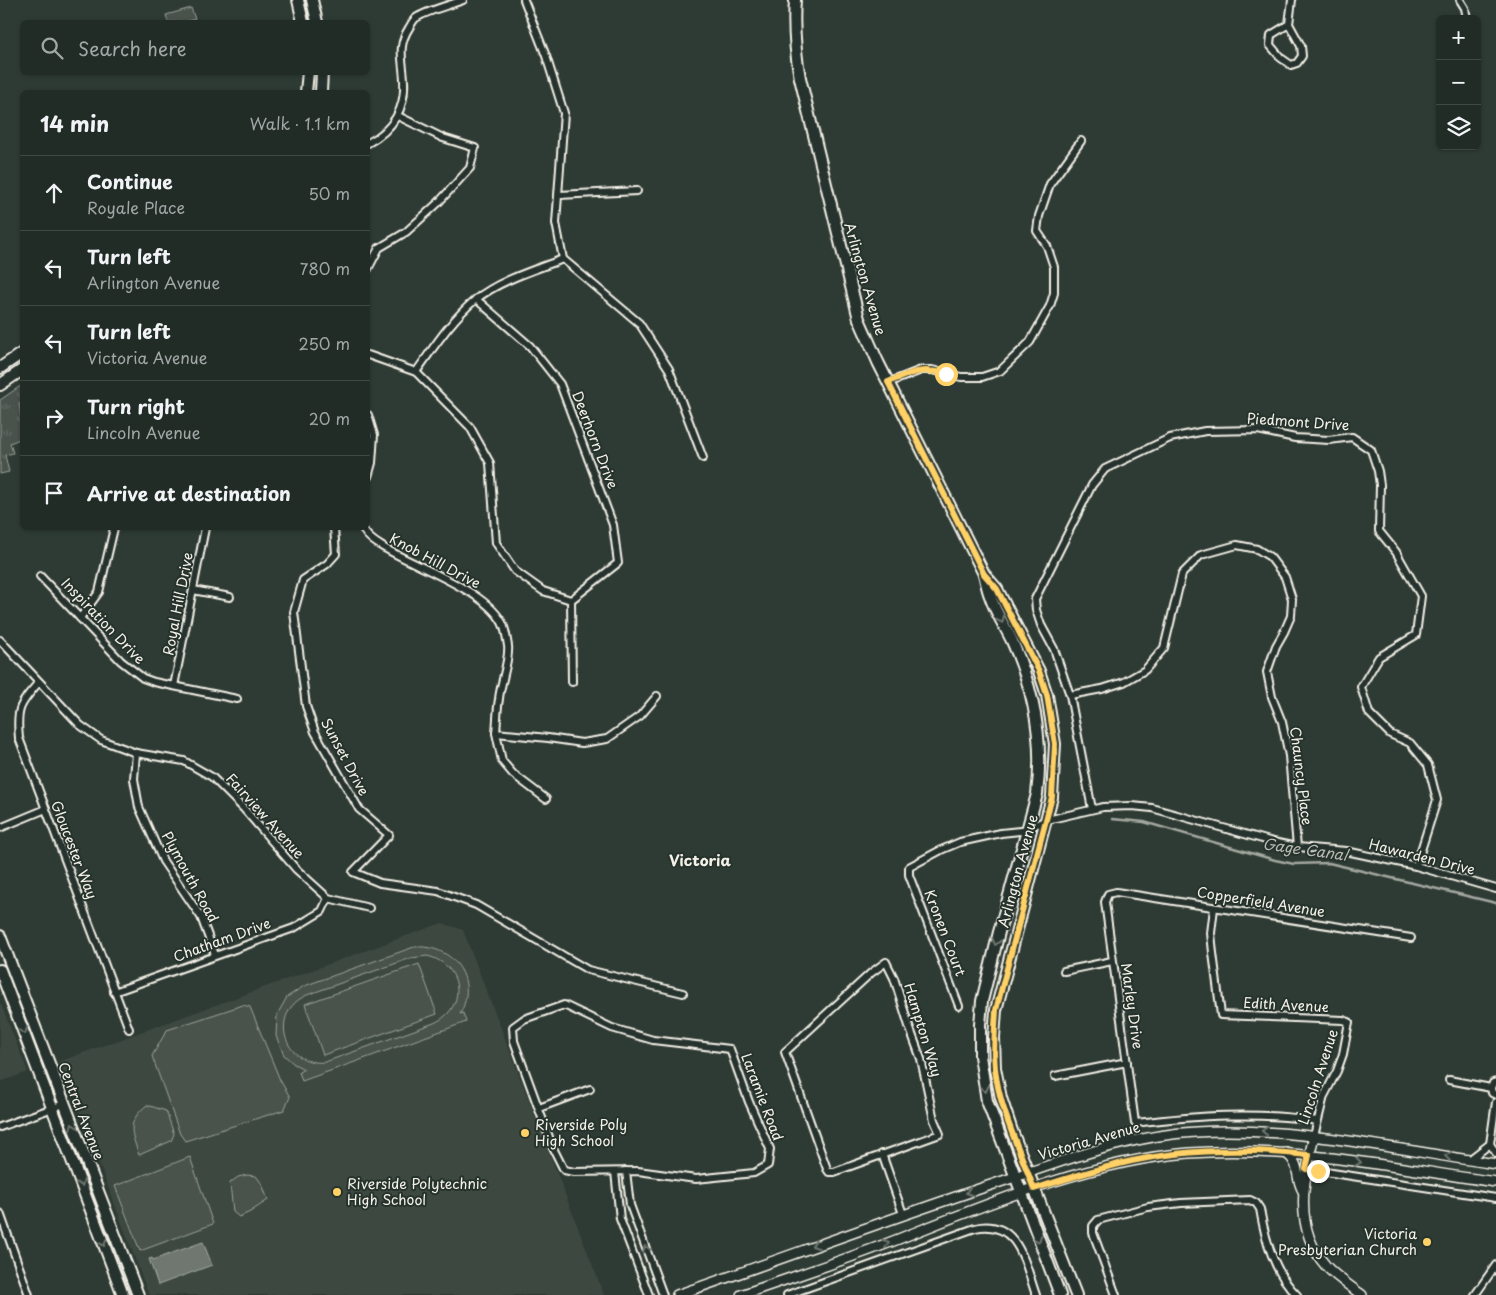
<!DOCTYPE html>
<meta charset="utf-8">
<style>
body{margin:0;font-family:"Playpen Sans",sans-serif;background:#2a342f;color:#f1f3f6}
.controls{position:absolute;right:15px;top:15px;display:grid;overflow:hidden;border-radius:8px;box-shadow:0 1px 4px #0004}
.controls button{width:45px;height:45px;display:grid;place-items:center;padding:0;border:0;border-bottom:1px solid #3f4844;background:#222c27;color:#f1f3f6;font:25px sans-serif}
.stop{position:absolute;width:15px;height:15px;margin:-11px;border:4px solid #ffd166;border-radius:50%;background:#fff}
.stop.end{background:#ffd166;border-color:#fff;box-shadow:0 1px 5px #0008}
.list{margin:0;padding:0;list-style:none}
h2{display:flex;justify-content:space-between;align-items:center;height:65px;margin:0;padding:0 20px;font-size:21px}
h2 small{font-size:16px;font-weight:400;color:#a2a7a7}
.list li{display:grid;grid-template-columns:32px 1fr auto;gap:15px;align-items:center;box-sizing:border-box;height:75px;padding:0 20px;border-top:1px solid #3f4844}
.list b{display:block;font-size:19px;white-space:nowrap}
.list p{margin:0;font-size:16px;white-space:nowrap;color:#a2a7a7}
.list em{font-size:16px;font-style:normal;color:#a2a7a7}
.icon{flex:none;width:28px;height:28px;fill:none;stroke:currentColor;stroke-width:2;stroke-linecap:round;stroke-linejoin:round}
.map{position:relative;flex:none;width:1496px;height:1295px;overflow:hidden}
.search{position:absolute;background:#222c27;box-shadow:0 1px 4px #0004;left:20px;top:20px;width:350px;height:55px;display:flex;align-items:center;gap:12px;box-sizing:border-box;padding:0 18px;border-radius:8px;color:#a2a7a7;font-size:19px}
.panel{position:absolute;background:#222c27;box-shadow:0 1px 4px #0004;left:20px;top:90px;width:350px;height:440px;border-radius:8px}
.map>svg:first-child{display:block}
</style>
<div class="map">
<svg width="1496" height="1295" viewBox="0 0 1496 1295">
<defs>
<pattern id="grass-tufts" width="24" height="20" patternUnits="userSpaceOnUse" patternTransform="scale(1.25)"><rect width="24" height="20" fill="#48524c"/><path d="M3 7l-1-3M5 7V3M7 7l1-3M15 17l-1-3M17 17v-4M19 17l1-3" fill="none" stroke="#636b66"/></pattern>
</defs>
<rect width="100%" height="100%" fill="#2e3b34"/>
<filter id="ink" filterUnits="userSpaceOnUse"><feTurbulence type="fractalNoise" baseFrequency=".02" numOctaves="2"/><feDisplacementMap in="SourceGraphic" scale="10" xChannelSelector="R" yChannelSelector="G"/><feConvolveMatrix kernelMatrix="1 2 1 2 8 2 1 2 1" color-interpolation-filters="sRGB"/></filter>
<g filter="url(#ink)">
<!-- built -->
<g fill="#3c4841">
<polygon points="442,923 463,930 604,1295 151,1295 148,1293 72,1091 58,1062"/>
<polygon points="0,1002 28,1072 0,1082"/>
</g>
<!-- grass -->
<polygon fill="url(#grass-tufts)" stroke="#9ea29a" points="22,385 22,402 19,404 22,423 22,438 10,443 13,453 5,455 9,472 0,474 0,400"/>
<!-- garden -->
<g fill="#48524c" stroke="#9ea29a" fill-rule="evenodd">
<polygon points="191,8 195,19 184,22 168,22 166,15"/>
<path d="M 414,947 C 453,944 479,979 460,1014 L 463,1013 L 466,1022 L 302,1081 L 299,1072 L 304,1069 L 294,1064 L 284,1055 L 276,1036 L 277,1015 L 287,997 L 304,986 ZM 427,956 C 463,964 468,1008 434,1023 L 325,1062 C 283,1067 268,1012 307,995 L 411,958 Z"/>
<polygon points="419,964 437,1014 323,1055 305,1004"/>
<polygon points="243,1005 250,1007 280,1080 290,1097 284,1110 185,1141 180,1134 152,1056 167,1030"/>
<path d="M 147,1105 L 166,1111 L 174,1134 L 171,1141 L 139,1155 C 131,1132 126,1122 147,1105 Z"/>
<polygon points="190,1157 213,1224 140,1251 115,1186"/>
<polygon points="247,1175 256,1176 262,1184 268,1200 250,1212 239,1217 233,1212 230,1183 238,1177"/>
</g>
<!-- water -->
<polygon fill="#6f7770" stroke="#a4a8a0" points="203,1242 212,1265 158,1285 149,1259 152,1258 153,1260"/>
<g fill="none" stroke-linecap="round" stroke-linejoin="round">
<!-- stream -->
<polyline stroke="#a4a8a0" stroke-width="2.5" points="1112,819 1144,822 1275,860 1294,864 1329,863 1496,903"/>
<!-- street casing -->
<g stroke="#f4f1e8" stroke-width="10">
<g id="street">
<polyline points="524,0 546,56 564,113 556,223 563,259 639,323 669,369 703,458"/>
<polyline points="1460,0 1465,8 1467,19"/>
<polyline points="1289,24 1271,35 1270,45 1281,58 1291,65 1297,63 1302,56 1301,46 1289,24 1292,0"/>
<path d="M 368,143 C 393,130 406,108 404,80 C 403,59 397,47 409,28 C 411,25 413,20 416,18 C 426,11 450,5 463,0"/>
<polyline points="559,195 637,191"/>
<polyline points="368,269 379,248 406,232 438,203 470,168 475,148 443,138 398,116"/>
<polyline points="476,299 530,346 560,384 613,525 618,563 571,600"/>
<polyline points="368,355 416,372 470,427 490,463 496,543 515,571 543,591 571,600 572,682"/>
<path d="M 416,372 C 434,347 451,320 475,300 C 500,280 534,270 563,259"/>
<polyline points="888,383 921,370 932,370 961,377 982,377 1000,371 1030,342 1050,306 1054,293 1054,267 1047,246 1037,231 1039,216 1050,184 1081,141"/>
<polyline points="368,415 374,435 372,463 368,477"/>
<polyline points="334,528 336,554 327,564 303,580 294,612 306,706 315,732 359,809 389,835 353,872 380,883 438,891 476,905 588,970 683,993"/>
<path d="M 363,528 C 369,555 488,582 504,627 C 506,633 507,640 508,646 C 510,659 500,685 499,699 C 497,710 497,722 496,733 L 548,738 L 582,743 L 607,739 L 640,716 L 657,696"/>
<polyline points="40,576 121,661 143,678 154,682 237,699"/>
<polyline points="193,590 230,597"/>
<polyline points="80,618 99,592 114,528"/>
<polyline points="0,640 80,725 101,740 136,753 184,761 212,777 244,809 296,869 328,898 369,908"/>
<path d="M 39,682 C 20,704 16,708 19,738 L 129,1029"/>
<polyline points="174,686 205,528"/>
<polyline points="1070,695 1102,689 1124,682 1145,670 1164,648 1182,574 1201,555 1237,545 1257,549 1270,557 1285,577 1292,599 1291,616 1284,632 1276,646 1267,672 1272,697 1282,722 1289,756 1297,847"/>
<polyline points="496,733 502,761 513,774 546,799"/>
<polyline points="136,753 134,779 139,807 163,861 201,917 215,955"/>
<polyline points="1092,809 1070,695 1054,649 1041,625 1036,610 1035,599 1092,485 1105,469 1170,438 1205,431 1258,430 1295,438 1329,440 1352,437 1371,450 1378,471 1380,485 1379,531 1396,552 1421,596 1416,635 1379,657 1361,687 1369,713 1390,734 1410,743 1428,765 1437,800 1416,866"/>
<polyline points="0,828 46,809"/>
<polyline points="1214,908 1211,933 1213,953 1221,1015 1343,1020 1349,1022 1343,1054 1337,1071 1324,1096 1314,1136"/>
<polygon points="886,962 894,978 909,1026 921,1059 934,1120 940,1134 834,1172 829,1172 827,1169 785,1052 871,973"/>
<polyline points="1064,971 1112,961"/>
<polyline points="114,992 294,928 322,911 328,898"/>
<polygon points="564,1005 612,1028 653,1040 730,1049 749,1102 770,1149 768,1165 754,1173 696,1179 638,1171 574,1172 564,1170 553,1148 514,1041 513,1027 524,1019"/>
<polyline points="959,1006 909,875 909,867 941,850 960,842 1001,833 1020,831 1047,820 1103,807 1132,806 1152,808 1273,842 1297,847 1346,851 1416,866 1496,889"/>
<polyline points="1055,1076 1127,1062"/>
<polyline points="1449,1080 1491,1088"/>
<polyline points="1496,1082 1493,1083 1491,1088 1492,1093 1496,1095"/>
<polyline points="1496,1102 1490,1144 1496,1153"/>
<polyline points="539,1108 590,1089"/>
<path d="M 1317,1121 C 1256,1111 1196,1116 1135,1123 L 1105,902 L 1108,894 L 1116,892 L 1411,938"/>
<polyline points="0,1127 64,1104"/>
<polyline points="882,1154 903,1214"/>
<polyline points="1471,1160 1473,1157 1490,1144"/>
<polyline points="1306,1169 1496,1198"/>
<polyline points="626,1171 630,1205 663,1295"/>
<polyline points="615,1172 620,1219 649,1295"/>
<polyline points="0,1213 29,1295"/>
<path d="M 787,1295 L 975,1228 C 1018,1218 1025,1264 1036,1295"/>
<path d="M 1116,1295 L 1093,1233 L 1093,1226 L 1098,1220 L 1148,1207 L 1181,1203 L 1250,1200 L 1256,1203 L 1260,1209 C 1265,1239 1274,1273 1297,1295"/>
<polyline points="1475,1295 1496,1265"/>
</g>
</g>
<!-- secondary casing -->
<g stroke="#f4f1e8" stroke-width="12">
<g id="secondary">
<path d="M 1314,1136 C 1303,1181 1293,1228 1326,1266 C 1336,1277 1350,1286 1362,1295"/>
<path d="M 1286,1153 C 1302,1165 1294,1176 1303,1191"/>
<path d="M 677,1295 C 790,1256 902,1214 1015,1177 C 1074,1157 1133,1135 1196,1132 C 1297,1126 1397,1150 1496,1164"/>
<path d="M 741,1295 C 798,1275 855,1257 911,1234 C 997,1200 1096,1160 1189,1153 C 1290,1145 1395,1168 1496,1182"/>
</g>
</g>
<!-- primary casing -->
<g stroke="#f4f1e8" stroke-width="14">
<g id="primary">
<polyline points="298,0 303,22"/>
<polyline points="312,0 317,22"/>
<path d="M 795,0 C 793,27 795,51 800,78 L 859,319 L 878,362 L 984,574 C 986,581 987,589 990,596 C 995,612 1005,626 1012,641 C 1034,690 1044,741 1037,794 L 999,932 L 982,1001 L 980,1025 L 980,1056 L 987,1101 L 1060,1295"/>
<polyline points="306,92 308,72"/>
<polyline points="321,92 322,72"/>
<polyline points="0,368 22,353"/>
<polyline points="0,385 22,370"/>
<polyline points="985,575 997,589 1039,671 1047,695 1055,744 1052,797 996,1010 994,1038 995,1068 1001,1098 1012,1131 1076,1295"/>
<polyline points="0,936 138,1295"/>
<polyline points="0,970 123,1295"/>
</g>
</g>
<!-- street -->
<use href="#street" stroke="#26332d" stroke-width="6"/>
<!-- secondary -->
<use href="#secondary" stroke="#26332d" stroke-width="9"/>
<!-- primary -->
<use href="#primary" stroke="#26332d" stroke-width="10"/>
</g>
<!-- one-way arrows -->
<defs><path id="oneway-chevron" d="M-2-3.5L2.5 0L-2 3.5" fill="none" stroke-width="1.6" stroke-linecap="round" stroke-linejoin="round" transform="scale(1.25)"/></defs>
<g stroke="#6e766e">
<use href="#oneway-chevron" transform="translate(1001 620) rotate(64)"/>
<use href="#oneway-chevron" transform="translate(996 942) rotate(104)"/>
<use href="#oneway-chevron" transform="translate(24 1031) rotate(69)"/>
<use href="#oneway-chevron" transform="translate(985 1089) rotate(78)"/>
<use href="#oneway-chevron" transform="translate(73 1127) rotate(-111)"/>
<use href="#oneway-chevron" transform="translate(1265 1131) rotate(-178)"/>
<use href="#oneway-chevron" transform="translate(1448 1156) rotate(-171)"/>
<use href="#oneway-chevron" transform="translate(1358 1162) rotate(8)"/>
<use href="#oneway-chevron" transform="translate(81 1183) rotate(70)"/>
<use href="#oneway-chevron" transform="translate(969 1192) rotate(162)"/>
<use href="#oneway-chevron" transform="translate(1038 1239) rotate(69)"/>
<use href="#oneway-chevron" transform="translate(103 1243) rotate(70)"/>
<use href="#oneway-chevron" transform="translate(886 1243) rotate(-20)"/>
<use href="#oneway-chevron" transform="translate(815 1245) rotate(160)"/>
<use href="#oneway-chevron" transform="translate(646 1249) rotate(-111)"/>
</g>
</g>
<g fill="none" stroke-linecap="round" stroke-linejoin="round" filter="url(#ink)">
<!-- route -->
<path stroke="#ffd166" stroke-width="6" d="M 946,374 C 922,367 910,373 888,382 L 984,574 L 997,589 L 1039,671 L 1047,695 L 1055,744 L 1052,797 L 996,1010 C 995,1029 993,1049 995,1068 C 999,1109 1020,1150 1034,1189 C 1062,1180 1090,1171 1119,1164 C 1181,1149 1246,1148 1309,1155 L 1306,1169 L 1318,1171"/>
</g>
<!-- markers -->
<g fill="#ffd166" stroke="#26332d" stroke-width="2">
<circle cx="525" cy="1133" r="5"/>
<circle cx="337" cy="1192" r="5"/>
<circle cx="1427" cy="1242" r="5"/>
</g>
<g text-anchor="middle" stroke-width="4" stroke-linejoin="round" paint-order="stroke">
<!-- street labels -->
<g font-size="14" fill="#f4f1e8" stroke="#26332d">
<text transform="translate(865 279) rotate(74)" y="5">Arlington Avenue</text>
<text transform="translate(1298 422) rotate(4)" y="5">Piedmont Drive</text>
<text transform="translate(595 440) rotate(69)" y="5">Deerhorn Drive</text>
<text transform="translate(435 561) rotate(28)" y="5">Knob Hill Drive</text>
<text transform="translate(178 604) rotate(-79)" y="5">Royal Hill Drive</text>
<text transform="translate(103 621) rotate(46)" y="5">Inspiration Drive</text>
<text transform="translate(345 757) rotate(62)" y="5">Sunset Drive</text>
<text transform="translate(1301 776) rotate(83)" y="5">Chauncy Place</text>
<text transform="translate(265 816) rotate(48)" y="5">Fairview Avenue</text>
<text transform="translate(74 850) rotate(69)" y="5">Gloucester Way</text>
<text transform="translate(1422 857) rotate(14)" y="5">Hawarden Drive</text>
<text transform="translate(1018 871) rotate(-75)" y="5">Arlington Avenue</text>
<text transform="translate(190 877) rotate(61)" y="5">Plymouth Road</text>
<text transform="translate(1261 902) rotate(9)" y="5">Copperfield Avenue</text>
<text transform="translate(945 933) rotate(69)" y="5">Kronen Court</text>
<text transform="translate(222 940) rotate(-20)" y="5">Chatham Drive</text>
<text transform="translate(1286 1005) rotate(3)" y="5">Edith Avenue</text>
<text transform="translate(1132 1006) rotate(82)" y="5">Marley Drive</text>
<text transform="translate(923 1030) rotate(73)" y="5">Hampton Way</text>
<text transform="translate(1318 1077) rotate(-72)" y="5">Lincoln Avenue</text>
<text transform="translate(762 1097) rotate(69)" y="5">Laramie Road</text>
<text transform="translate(81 1111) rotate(69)" y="5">Central Avenue</text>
<text transform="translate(1089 1141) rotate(-16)" y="5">Victoria Avenue</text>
</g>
<!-- poi labels -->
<g font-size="14" fill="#f4f1e8" stroke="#26332d" text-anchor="start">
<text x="535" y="1130">Riverside Poly<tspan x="535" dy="16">High School</tspan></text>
<text x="347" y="1189">Riverside Polytechnic<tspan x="347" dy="16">High School</tspan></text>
<text x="1417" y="1239" text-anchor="end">Victoria<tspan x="1417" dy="16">Presbyterian Church</tspan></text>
</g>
<!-- water labels -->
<g font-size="15" font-style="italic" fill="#b8bab2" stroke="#26332d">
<text transform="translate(1305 850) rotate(8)" y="5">Gage Canal</text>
</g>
<!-- neighbourhood labels -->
<g font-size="15" font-weight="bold" fill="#f4f1e8" stroke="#26332d">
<text x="700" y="866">Victoria</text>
</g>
</g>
</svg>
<div class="controls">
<button>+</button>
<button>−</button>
<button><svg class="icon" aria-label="layers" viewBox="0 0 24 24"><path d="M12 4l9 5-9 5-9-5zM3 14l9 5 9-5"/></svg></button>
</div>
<div class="stop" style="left:946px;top:374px"></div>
<div class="stop end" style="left:1318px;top:1171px"></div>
<div class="search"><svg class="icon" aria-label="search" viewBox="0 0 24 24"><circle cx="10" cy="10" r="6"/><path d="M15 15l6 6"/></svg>Search here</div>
<section class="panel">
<h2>14 min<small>Walk · 1.1 km</small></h2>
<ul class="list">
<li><svg class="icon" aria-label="ahead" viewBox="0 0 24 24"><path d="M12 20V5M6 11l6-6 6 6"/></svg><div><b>Continue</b><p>Royale Place</p></div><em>50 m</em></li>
<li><svg class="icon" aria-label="left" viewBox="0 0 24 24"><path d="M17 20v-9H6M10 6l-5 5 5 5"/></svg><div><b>Turn left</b><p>Arlington Avenue</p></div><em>780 m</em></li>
<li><svg class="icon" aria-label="left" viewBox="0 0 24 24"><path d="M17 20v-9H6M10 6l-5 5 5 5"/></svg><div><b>Turn left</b><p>Victoria Avenue</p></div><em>250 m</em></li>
<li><svg class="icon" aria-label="right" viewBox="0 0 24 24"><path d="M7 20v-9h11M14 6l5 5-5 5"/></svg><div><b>Turn right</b><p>Lincoln Avenue</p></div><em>20 m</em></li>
<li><svg class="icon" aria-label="arrive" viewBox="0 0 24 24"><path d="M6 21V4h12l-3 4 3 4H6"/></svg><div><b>Arrive at destination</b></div></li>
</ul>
</section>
</div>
